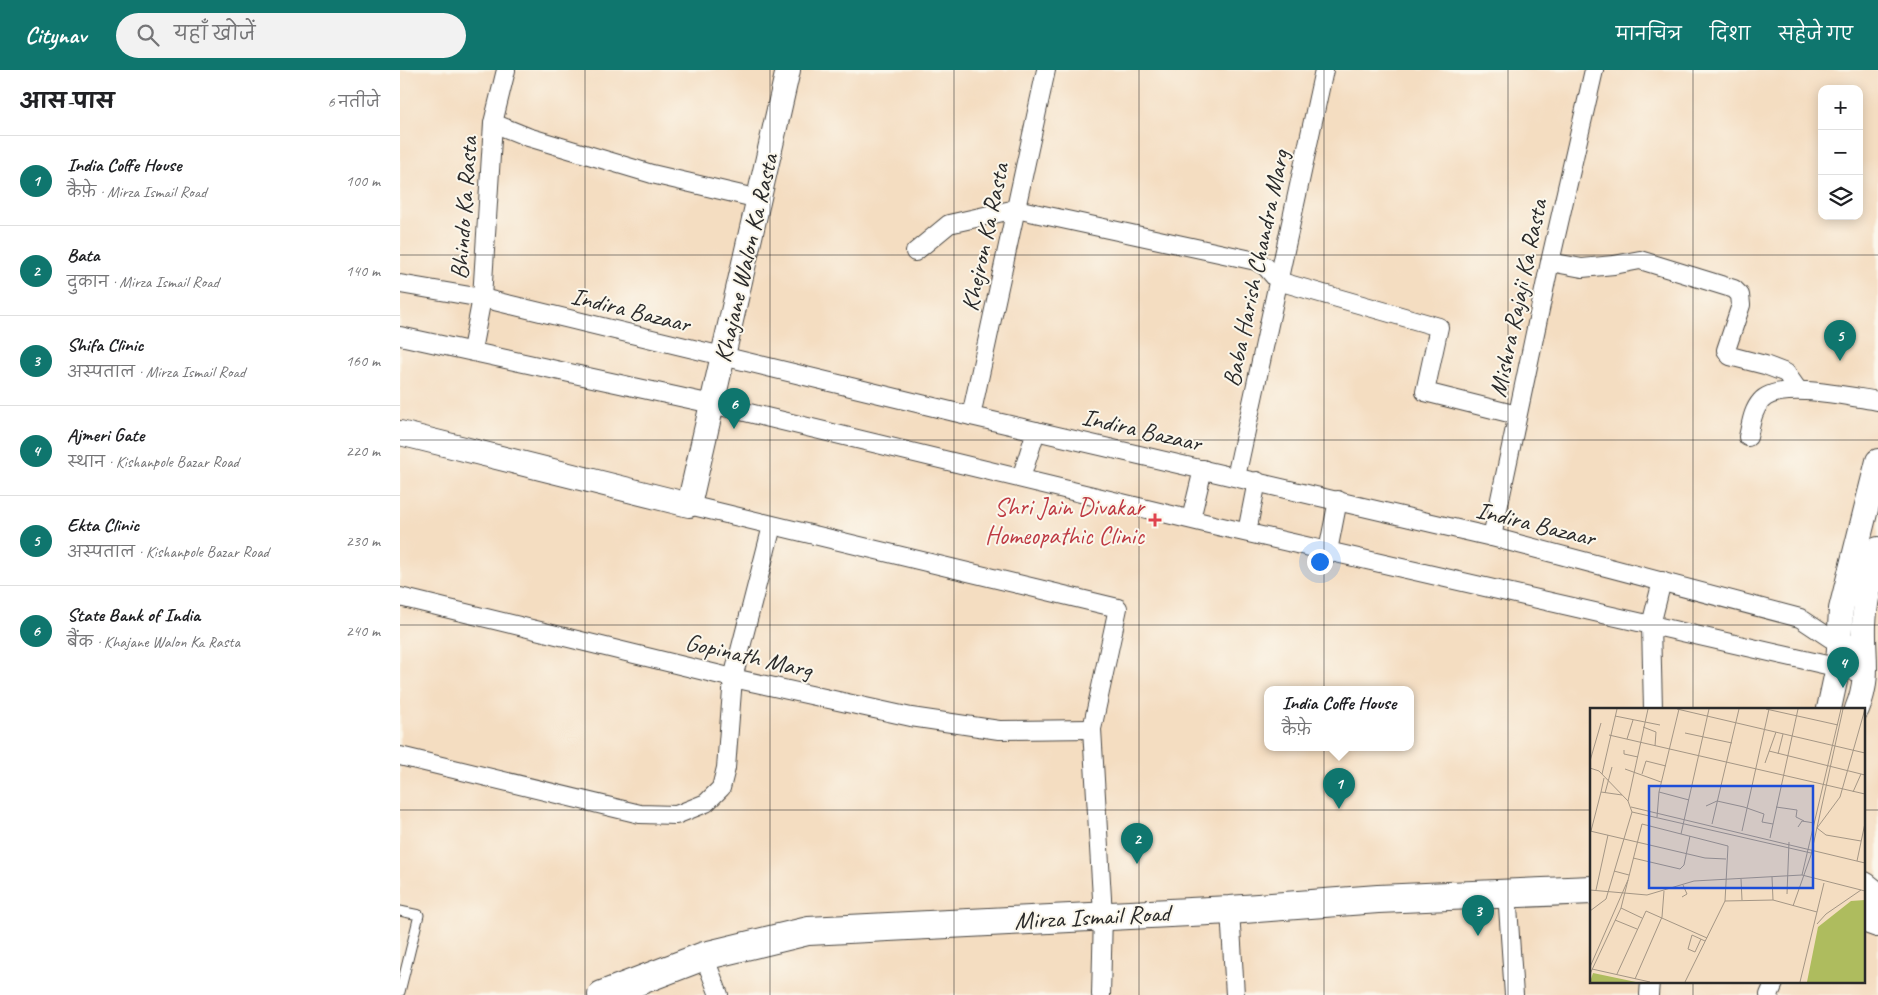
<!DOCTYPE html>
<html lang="hi">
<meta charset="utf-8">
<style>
body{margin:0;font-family:Caveat,"Playpen Sans Deva",sans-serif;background:#f2f2f2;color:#202124}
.controls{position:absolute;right:15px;top:15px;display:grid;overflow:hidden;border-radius:10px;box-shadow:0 2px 12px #0003}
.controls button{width:45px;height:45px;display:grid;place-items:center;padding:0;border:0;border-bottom:1px solid #e0e0e0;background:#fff;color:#202124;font:25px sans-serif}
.you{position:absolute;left:919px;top:491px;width:18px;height:18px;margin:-12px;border:4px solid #fff;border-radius:50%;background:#1a73e8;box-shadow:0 0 0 8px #1a73e833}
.badge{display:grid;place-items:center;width:32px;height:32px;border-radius:50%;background:#0f766e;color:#fff;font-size:16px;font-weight:700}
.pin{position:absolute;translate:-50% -41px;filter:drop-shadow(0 1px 2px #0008)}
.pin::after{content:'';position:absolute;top:26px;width:18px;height:15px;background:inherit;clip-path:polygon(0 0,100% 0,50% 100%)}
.popup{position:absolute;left:864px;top:616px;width:150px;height:65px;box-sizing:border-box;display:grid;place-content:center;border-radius:10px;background:#fff;filter:drop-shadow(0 1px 4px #0005);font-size:16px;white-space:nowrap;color:#757577}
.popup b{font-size:19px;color:#202124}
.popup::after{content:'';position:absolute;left:50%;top:100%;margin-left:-10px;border:10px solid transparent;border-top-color:#fff}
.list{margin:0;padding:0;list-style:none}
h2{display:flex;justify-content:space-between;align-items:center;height:65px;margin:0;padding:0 20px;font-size:21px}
h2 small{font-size:16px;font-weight:400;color:#757577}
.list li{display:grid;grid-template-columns:32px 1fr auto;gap:15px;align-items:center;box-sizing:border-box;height:90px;padding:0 20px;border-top:1px solid #e0e0e0}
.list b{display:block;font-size:19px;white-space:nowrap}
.list p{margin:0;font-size:16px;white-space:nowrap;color:#757577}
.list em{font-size:16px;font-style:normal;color:#757577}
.icon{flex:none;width:28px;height:28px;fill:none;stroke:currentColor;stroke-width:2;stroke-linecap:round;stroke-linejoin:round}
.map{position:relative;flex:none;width:1478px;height:925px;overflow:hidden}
header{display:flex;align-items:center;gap:30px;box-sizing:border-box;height:70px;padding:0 25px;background:#0f766e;color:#fff}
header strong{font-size:24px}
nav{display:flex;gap:28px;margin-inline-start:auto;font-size:18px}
.search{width:350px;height:45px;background:#f2f2f2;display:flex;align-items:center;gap:12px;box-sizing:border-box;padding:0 18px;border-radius:28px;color:#757577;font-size:19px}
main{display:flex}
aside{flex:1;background:#fff}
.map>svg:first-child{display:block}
</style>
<header>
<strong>Citynav</strong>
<div class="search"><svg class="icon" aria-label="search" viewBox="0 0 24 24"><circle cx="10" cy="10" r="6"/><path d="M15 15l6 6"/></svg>यहाँ खोजें</div>
<nav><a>मानचित्र</a><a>दिशा</a><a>सहेजे गए</a></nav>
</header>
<main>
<aside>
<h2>आस-पास<small>6 नतीजे</small></h2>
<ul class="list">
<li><span class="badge">1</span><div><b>India Coffe House</b><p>कैफ़े · Mirza Ismail Road</p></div><em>100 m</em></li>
<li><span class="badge">2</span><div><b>Bata</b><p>दुकान · Mirza Ismail Road</p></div><em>140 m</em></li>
<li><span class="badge">3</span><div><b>Shifa Clinic</b><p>अस्पताल · Mirza Ismail Road</p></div><em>160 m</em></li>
<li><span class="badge">4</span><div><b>Ajmeri Gate</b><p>स्थान · Kishanpole Bazar Road</p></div><em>220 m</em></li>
<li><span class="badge">5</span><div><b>Ekta Clinic</b><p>अस्पताल · Kishanpole Bazar Road</p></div><em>230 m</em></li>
<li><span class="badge">6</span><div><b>State Bank of India</b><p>बैंक · Khajane Walon Ka Rasta</p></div><em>240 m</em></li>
</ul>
</aside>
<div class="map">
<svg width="1478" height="925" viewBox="0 0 1478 925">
<rect width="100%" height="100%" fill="#fbf7ec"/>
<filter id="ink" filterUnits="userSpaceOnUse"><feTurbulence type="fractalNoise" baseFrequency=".02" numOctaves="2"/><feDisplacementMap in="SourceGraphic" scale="10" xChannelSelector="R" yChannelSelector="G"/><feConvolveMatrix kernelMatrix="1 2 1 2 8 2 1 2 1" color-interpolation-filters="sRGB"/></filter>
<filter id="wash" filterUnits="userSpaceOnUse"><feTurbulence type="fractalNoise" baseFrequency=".0096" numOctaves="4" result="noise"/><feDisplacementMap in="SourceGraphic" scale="20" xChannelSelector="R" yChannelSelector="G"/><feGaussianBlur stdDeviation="1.12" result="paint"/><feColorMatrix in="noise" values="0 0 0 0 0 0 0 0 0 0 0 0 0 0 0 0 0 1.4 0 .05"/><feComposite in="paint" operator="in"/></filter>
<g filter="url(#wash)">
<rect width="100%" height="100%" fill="#f4ddc1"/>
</g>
<g filter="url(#ink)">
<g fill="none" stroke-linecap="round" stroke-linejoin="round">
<!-- lane casing -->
<g stroke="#494642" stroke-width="11">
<polyline id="lane" points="0,841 19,845 0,922"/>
</g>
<!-- street casing -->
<g stroke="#494642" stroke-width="20">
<g id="street">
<polyline points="93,53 128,67 252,104 359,129"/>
<polyline points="515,182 549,154 616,139 856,191 866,197 878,211 1039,257 1025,322 1117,345"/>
<polyline points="1150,192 1182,198 1214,195 1240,190 1334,219 1340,225 1341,235 1326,280 1330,286 1365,295 1386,303 1398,320"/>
<polyline points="0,214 82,228 571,346 1092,467 1400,548 1430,568 1464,578"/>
<polyline points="0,266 312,334 809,454 1466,604"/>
<polyline points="72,280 82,228 93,53 106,0"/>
<polyline points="571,346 646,0"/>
<path d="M 1348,367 C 1351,355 1352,341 1361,331 C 1379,310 1451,327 1478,331"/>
<polyline points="836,407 924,0"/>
<polyline points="621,408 636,361"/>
<polyline points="289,435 718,538 692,659 703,845 701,925"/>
<polyline points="791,449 803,399"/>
<polyline points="847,462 857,411"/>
<polyline points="1092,467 1150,192 1194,0"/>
<polyline points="928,481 938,430"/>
<polyline points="0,527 333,608 511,647 599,660 692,659"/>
<polyline points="1253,639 1251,555 1262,511"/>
<polyline points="0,686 240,744 276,745 306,733 321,718 326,698 333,608 372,456"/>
<polyline points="1107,822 1114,925"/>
<polyline points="830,840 835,925"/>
<polyline points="304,886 319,925"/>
<polyline points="1249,925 1250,911"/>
<polyline points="1369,925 1375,911"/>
</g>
</g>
<!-- secondary casing -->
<g stroke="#494642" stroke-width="26">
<g id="secondary">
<polyline points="0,363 289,435 388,0"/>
<polyline points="1429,639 1438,597 1441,539 1478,391"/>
<path d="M 1457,639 C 1470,608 1463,586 1464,555 C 1465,529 1471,504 1478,479"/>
</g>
</g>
<!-- highway casing -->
<g stroke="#494642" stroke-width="30">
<g id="highway">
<polyline points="1464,816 1478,827"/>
<polyline points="1464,848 1478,853"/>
<polyline points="202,925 304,886 408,861 830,840 978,829 1192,820"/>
</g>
</g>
<!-- lane -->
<use href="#lane" stroke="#fff" stroke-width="9"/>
<!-- street -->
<use href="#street" stroke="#fff" stroke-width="18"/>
<!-- secondary -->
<use href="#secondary" stroke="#fff" stroke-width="24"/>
<!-- highway -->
<use href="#highway" stroke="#fff" stroke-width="28"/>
</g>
</g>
<!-- grid -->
<path fill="none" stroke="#2b2b2b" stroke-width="1" stroke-opacity="0.55" d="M 185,0 L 185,925M 370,0 L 370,925M 554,0 L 554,925M 739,0 L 739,925M 924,0 L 924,925M 1108,0 L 1108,925M 1293,0 L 1293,639M 0,185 L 1478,185M 0,370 L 1478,370M 0,555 L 1478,555M 0,740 L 1192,740M 1464,740 L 1478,740M 1293,911 L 1293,925"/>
<!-- markers -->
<path fill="#e0444e" stroke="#fbf7ec" stroke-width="2" d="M752.5 442.5h5v5h5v5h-5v5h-5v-5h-5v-5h5z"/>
<g text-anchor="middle" stroke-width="4" stroke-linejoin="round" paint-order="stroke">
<!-- street labels -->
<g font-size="25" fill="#2b2b2b" stroke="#fbf7ec">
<text transform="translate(63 138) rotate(-86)" y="9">Bhindo Ka Rasta</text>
<text transform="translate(584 167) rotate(-78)" y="9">Khejron Ka Rasta</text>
<text transform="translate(345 188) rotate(-77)" y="9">Khajane Walon Ka Rasta</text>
<text transform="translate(855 198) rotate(-78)" y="9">Baba Harish Chandra Marg</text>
<text transform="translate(1117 228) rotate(-78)" y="9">Mishra Rajaji Ka Rasta</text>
<text transform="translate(231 239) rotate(14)" y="9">Indira Bazaar</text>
<text transform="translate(742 359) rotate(13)" y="9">Indira Bazaar</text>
<text transform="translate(1136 453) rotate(14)" y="9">Indira Bazaar</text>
<text transform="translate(349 585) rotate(13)" y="9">Gopinath Marg</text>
<text transform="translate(692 846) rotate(-3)" y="9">Mirza Ismail Road</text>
</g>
<!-- health labels -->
<g font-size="25" fill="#be3a42" stroke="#fbf7ec" text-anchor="end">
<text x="744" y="445">Shri Jain Divakar<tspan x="744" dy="29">Homeopathic Clinic</tspan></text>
</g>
</g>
<!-- overview -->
<g transform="translate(1190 638)">
<rect width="275" height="275" fill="#f4ddc1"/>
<path d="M 275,192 L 275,274 L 217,274 L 228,219 L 261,193 ZM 3,265 L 46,274 L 0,274 Z" fill="#aebc5e"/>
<path fill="none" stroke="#a49685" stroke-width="1" d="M 87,1 L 275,45M 176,1 L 248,17M 25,8 L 70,17M 53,19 L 66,24 L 65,38M 95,25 L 142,35M 19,27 L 275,86M 37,31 L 43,12M 34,42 L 34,46 L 48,49M 179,43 L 275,67M 188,46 L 193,26M 0,53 L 11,15M 175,55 L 186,24M 0,60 L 9,63 L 38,93 L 42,104 L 16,191 L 0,203M 35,61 L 71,74M 12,66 L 27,1M 52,66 L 56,53 L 76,58M 14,70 L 11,84 L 32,87M 69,84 L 99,92M 263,84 L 271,66M 15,85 L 22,59M 38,93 L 58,1M 116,98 L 127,93 L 154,99 L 174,106 L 172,114 L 183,116M 41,99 L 275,155M 186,99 L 207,102 L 206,109 L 214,113M 42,104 L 221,145M 67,109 L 69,84 L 89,1M 122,116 L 149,1M 208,119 L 212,113 L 224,115M 227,120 L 250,89 L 275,1M 227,120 L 236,127 L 271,133M 0,123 L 115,150 L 136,151M 1,123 L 11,84M 152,123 L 179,1M 91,126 L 119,1M 180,130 L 208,1M 43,150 L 90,161 L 94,157 L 100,128M 267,153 L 275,115M 24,163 L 39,167M 212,167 L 251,1M 182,169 L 183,192M 151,171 L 152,192M 0,182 L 57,187 L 104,173 L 212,167 L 275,183M 6,182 L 18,127M 197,186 L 199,134M 92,189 L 97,186 L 93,177M 203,198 L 221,147 L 253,1M 31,200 L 52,210M 25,212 L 47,221M 227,216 L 236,206 L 271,182M 111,231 L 105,244 L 98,241 L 102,227 L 115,233M 0,259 L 38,172M 2,261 L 60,274M 0,266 L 31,200 L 52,116 L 138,138 L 135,193M 27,266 L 56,203 L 117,230M 45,271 L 72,209 L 74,183M 95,274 L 135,193 L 183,192 L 227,204M 210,274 L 234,175"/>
<path fill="#1d4ed8" fill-opacity="0.15" stroke="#1d4ed8" stroke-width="2.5" d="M 59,78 L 223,78 L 223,180 L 59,180 Z"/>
<rect width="275" height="275" fill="none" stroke="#2b2b2b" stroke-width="2.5"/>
</g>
</svg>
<div class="controls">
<button>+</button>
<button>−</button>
<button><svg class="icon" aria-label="layers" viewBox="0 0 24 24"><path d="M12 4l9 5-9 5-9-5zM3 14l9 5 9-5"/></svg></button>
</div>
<div class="you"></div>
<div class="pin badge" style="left:939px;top:739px">1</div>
<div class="popup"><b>India Coffe House</b>कैफ़े</div>
<div class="pin badge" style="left:737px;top:794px">2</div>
<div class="pin badge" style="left:1078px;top:866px">3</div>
<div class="pin badge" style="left:1443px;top:618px">4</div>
<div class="pin badge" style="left:1440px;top:291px">5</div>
<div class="pin badge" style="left:334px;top:359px">6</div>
</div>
</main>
